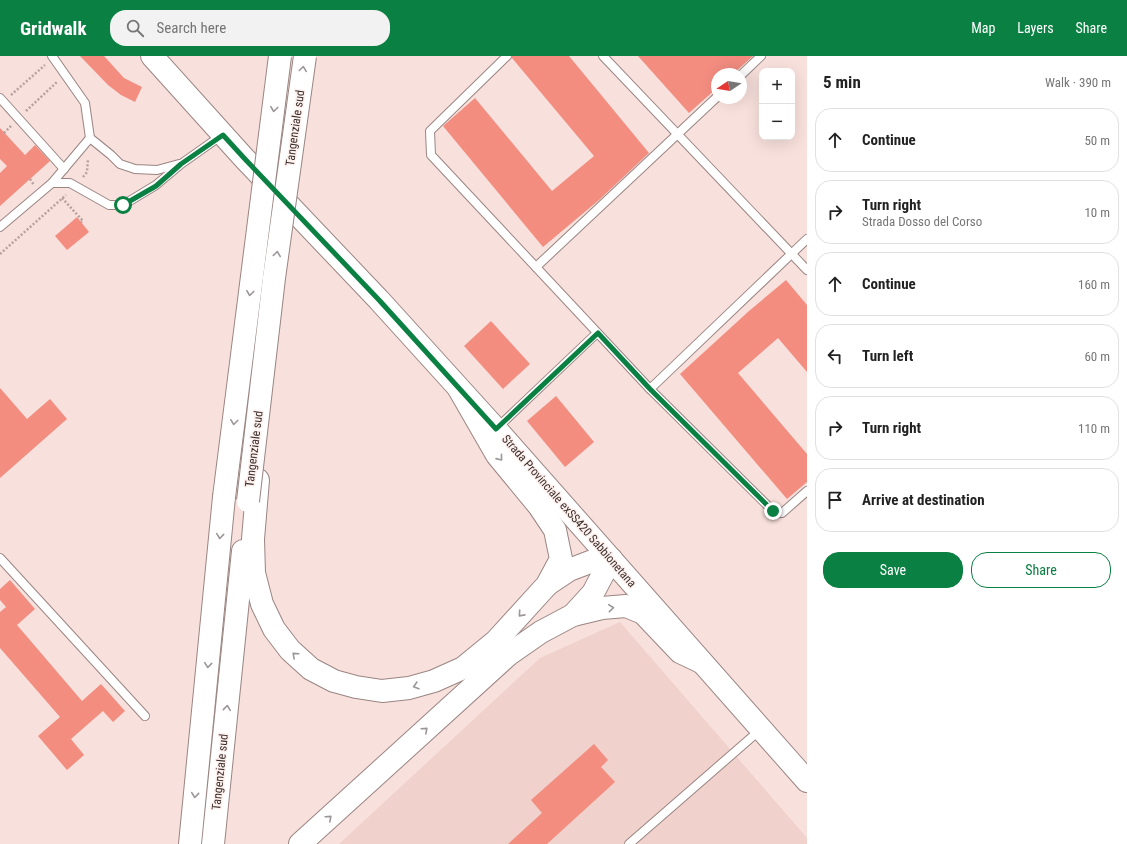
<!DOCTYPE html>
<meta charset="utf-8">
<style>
body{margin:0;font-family:"Roboto Condensed",sans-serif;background:#f2f2f2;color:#222}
.controls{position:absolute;right:12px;top:12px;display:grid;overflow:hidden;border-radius:8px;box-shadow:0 4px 16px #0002}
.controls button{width:36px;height:36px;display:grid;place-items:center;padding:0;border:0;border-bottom:1px solid #e0e0e0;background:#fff;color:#222;font:20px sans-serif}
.compass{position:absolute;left:711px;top:12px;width:36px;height:36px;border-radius:50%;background:#fff;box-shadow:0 4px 16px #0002;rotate:258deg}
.stop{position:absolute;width:12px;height:12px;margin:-9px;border:3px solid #0b8043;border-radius:50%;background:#fff}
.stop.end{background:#0b8043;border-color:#fff;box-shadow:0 1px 4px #0008}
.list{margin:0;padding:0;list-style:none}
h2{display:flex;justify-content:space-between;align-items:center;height:52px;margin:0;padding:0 16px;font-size:17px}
h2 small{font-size:13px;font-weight:400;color:#767676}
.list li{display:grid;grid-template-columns:26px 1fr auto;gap:12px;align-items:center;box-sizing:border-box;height:64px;margin:0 8px 8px;padding:0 8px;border:1px solid #e0e0e0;border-radius:16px}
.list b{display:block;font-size:15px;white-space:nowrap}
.list p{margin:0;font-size:13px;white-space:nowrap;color:#767676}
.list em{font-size:13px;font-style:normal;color:#767676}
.actions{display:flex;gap:8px;padding:12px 16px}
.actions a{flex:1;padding:9px 0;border:1px solid #0b8043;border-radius:16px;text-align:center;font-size:14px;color:#0b8043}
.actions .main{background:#0b8043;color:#fff}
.icon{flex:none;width:22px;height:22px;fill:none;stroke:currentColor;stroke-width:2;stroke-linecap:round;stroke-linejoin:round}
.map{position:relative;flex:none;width:807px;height:788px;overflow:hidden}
header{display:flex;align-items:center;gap:24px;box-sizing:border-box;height:56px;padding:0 20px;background:#0b8043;color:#fff}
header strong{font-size:19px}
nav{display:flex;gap:22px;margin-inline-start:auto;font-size:14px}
.search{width:280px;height:36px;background:#f2f2f2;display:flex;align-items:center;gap:10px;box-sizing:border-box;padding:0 14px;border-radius:16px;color:#767676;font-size:15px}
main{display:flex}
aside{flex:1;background:#fff}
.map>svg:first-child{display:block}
</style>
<header>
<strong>Gridwalk</strong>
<div class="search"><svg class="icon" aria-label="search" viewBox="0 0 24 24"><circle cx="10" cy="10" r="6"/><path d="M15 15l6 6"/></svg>Search here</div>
<nav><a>Map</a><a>Layers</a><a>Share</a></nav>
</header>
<main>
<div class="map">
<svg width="807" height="788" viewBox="0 0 807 788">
<rect width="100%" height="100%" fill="#f8e0dc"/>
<!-- built -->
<polygon fill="#f0d1cc" points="620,566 807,782 807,788 339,788 540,602"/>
<!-- building -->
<g fill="#f38d80">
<polygon points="80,0 104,0 124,22 142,31 135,46 121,39 108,29"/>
<polygon points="512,0 569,0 649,97 599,144 543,191 443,70 475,42 552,135 594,100 512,2"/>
<polygon points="638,0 753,0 733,18 717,18 717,32 689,57"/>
<polygon points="0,72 25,99 35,89 50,105 0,150 0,117 7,110 0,103"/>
<polygon points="77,161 89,176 67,194 55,180"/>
<polygon points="786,224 807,249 807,316 778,282 738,317 807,398 807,426 787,443 680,318 749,255"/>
<polygon points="491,265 530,308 503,333 464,290"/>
<polygon points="0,332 27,363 50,343 67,363 0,422"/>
<polygon points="556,340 594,386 565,411 527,365"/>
<polygon points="10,524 35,553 17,569 82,645 101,628 125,655 113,666 103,655 71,683 84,699 67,714 38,680 60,661 0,592 0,556 6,551 0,544 0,533"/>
<polygon points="594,688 608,704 601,711 615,726 547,788 508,788 542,757 531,744"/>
</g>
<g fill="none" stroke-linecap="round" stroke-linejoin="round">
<!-- service casing -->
<g stroke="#9a8582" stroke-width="10">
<g id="service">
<polyline points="52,0 85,47 90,82 111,99 120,108 135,113 157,114 179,108"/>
<polyline points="507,0 430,75 431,99 650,333 773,455 782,457 807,435"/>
<polyline points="603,0 807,214"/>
<polyline points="741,19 761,0"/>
<polyline points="0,42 64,113"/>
<polyline points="52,127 90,82"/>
<polyline points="0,171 52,127 70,127 109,149 123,149 156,129 181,108 222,79"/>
<polyline points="536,211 717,41"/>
<polyline points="650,333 807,183"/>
<polyline points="496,373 597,277"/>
<polyline points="0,502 145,660"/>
<polyline points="629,788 760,674"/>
</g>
</g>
<!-- secondary casing -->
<g stroke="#9a8582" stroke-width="24">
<polyline id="secondary" points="152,0 244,102 379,244 496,373 807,725"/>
</g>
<!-- trunk casing -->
<g stroke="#9a8582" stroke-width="24">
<g id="trunk">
<polyline points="258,424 253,483 254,517 262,548 274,573 290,594 311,613 334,625 356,631 382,635 409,632 434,625 463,612 496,585 547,529 561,503 555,474 539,450 497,399 459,333"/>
<polyline points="548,528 569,514 590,506 611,503"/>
<polyline points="573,559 593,537 611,503"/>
<polyline points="190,788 224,441"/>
<polyline points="213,788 243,495"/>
<polyline points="300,788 508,599 541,576 573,559 602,552 626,550 643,557 680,596 701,606"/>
</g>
</g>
<!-- path -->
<g stroke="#b5a29f" stroke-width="2.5" stroke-dasharray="2 2" stroke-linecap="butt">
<polyline points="11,39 45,9"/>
<polyline points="26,55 57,26"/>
<polyline points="4,77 11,70"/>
<polyline points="83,121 87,116 88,103"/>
<polyline points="30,123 34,129"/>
<polyline points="62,142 83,165 81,166"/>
<polyline points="0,198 66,139"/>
</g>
<!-- service -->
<use href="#service" stroke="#fff" stroke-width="8"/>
<!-- secondary -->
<use href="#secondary" stroke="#fff" stroke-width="22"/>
<!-- trunk -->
<use href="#trunk" stroke="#fff" stroke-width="22"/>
<!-- trunk-bridge casing -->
<g stroke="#9a8582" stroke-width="24" stroke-linecap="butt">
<g id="trunk-bridge">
<polyline points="224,441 280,0"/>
<polyline points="248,445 274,222 305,0"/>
</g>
</g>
<!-- trunk-bridge -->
<use href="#trunk-bridge" stroke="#fff" stroke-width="22"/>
</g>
<!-- one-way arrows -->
<defs><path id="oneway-chevron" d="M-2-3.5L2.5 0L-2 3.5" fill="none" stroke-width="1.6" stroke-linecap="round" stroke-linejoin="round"/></defs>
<g stroke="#9c9796">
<use href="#oneway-chevron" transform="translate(303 13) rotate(-82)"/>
<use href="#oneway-chevron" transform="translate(274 53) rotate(97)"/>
<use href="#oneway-chevron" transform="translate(277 198) rotate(-82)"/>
<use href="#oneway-chevron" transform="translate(250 237) rotate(97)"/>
<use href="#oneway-chevron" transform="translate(234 366) rotate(97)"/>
<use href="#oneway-chevron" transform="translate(500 402) rotate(51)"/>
<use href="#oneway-chevron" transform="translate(220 480) rotate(96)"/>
<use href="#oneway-chevron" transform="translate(611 552) rotate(-5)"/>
<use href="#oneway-chevron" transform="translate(521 558) rotate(132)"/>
<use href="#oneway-chevron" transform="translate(295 599) rotate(-138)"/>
<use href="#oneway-chevron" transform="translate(208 609) rotate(96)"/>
<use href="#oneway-chevron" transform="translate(416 630) rotate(164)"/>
<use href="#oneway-chevron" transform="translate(227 652) rotate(-84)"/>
<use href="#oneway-chevron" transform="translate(425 674) rotate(-42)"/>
<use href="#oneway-chevron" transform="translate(195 739) rotate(96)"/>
<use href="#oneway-chevron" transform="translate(329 762) rotate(-42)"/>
</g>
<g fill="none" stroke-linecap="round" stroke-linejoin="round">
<!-- route -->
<polyline stroke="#0b8043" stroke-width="5" points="123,149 156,130 181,108 223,79 244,102 379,244 496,373 598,277 650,333 773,455"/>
</g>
<g text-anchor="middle" stroke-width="3" stroke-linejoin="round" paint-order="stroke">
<!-- street labels -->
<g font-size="12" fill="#382f2d" stroke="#fef0ed">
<text transform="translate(295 72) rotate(-82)" y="4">Tangenziale sud</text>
<text transform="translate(254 393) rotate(-83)" y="4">Tangenziale sud</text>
<text transform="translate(569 455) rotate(49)" y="4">Strada Provinciale exSS420 Sabbionetana</text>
<text transform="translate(220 716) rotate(-84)" y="4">Tangenziale sud</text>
</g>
</g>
</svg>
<div class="controls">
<button>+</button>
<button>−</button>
</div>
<svg class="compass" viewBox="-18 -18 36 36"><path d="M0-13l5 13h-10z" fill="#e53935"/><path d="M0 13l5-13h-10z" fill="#767676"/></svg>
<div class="stop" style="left:123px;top:149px"></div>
<div class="stop end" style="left:773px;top:455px"></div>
</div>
<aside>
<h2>5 min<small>Walk · 390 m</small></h2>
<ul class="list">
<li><svg class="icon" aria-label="ahead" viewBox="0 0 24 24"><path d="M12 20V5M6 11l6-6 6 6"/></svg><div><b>Continue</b></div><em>50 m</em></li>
<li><svg class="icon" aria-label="right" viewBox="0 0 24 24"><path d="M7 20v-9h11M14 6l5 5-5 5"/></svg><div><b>Turn right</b><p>Strada Dosso del Corso</p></div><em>10 m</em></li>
<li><svg class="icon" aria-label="ahead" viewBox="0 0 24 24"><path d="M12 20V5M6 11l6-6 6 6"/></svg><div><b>Continue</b></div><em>160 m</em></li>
<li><svg class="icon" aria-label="left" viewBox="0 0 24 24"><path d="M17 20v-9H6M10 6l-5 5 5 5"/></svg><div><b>Turn left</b></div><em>60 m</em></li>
<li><svg class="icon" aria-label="right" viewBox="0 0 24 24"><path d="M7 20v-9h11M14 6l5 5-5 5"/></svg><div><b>Turn right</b></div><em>110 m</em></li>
<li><svg class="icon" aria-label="arrive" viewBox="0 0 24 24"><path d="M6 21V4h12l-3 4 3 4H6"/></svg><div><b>Arrive at destination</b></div></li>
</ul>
<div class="actions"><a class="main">Save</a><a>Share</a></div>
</aside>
</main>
